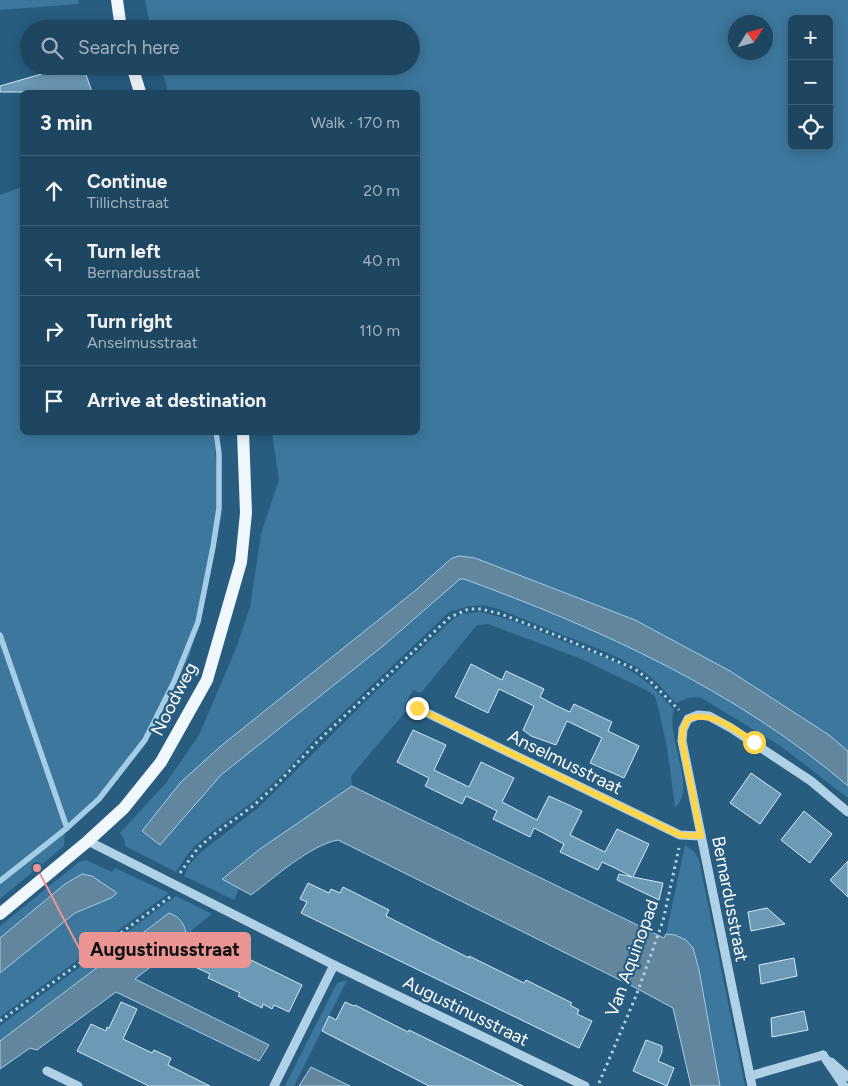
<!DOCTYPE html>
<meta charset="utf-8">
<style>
body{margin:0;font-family:Figtree,sans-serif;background:#2b5069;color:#f1f3f6}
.controls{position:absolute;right:15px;top:15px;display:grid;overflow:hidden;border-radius:8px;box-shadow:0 2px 12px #0003}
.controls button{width:45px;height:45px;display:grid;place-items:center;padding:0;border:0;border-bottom:1px solid #3c5e75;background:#1e4660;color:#f1f3f6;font:25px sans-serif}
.compass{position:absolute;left:728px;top:15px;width:45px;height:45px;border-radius:50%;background:#1e4660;box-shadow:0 2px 12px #0003;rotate:53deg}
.stop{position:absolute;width:15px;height:15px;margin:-11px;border:4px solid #ffd54a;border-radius:50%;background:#fff}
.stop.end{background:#ffd54a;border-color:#fff;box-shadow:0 1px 5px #0008}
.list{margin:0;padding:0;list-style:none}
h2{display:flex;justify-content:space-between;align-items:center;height:65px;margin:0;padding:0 20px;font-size:21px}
h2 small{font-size:16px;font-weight:400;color:#a1b1bd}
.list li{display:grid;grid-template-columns:32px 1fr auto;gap:15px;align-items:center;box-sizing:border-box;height:70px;padding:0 20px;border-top:1px solid #3c5e75}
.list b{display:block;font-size:19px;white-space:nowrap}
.list p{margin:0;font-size:16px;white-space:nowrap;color:#a1b1bd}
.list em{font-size:16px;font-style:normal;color:#a1b1bd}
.icon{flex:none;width:28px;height:28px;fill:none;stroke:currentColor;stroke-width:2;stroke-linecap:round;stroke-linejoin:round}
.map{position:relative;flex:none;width:848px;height:1086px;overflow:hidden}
.search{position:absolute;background:#1e4660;box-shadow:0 2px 12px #0003;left:20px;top:20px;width:400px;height:55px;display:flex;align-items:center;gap:12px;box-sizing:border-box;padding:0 18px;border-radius:28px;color:#a1b1bd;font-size:19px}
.panel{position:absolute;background:#1e4660;box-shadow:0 2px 12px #0003;left:20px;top:90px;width:400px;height:345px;border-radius:8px}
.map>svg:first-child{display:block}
</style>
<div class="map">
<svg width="848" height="1086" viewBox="0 0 848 1086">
<rect width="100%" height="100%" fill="#285d80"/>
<!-- green -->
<g fill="#3d779d" fill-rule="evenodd">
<polygon points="0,0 78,0 79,4 0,10"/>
<path d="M 145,0 L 848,0 L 848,751 L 829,735 L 730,671 L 635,620 L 475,558 L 459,556 L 452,558 L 416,590 L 222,745 L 160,844 L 221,775 L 383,646 L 459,579 L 464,579 C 601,629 737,691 848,786 L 848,798 L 782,747 L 700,697 L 688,698 L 676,703 C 665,692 656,680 643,671 C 614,653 580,642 548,629 C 528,621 507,611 487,606 C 474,604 461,608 449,612 L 315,739 L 285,772 L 255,800 L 214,830 L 196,845 L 187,855 L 176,872 L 125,846 L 125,841 L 120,833 L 166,783 L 199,735 L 237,646 L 250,607 L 261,534 L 279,480 L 272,433 L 418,432 L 418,92 L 168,92 L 161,66 L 411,66 L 411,29 L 151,29 ZM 792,19 L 829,19 L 829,146 L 792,146 ZM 736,22 L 766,22 L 766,52 L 736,52 Z"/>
<polygon points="22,187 22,432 213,433 222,514 203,610 189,657 162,710 136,750 96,805 65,829 64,846 0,899 0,195"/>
<path d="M 479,612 C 511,618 541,632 570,644 C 590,652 612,659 631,671 C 647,680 662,696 674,710 C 665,736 698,790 675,807 L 667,747 L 659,711 L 655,696 L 648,691 L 579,658 L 488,624 L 477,625 L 421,693 L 413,690 L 404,708 L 407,710 L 351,776 L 352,786 L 260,849 L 222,878 L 239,889 L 234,900 L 184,876 L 189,865 L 201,852 L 258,808 L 376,691 L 451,621 L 462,614 Z"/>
<polygon points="685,845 694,851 699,860 745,1086 720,1086 699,970 666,934"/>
<polygon points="86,860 112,872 115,868 169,893 0,1017 0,973 75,913 111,898 117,892 0,938 0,926 79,862"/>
<polygon points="176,896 212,914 193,929 185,940 187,933 162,918 0,1041 0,1026"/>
<polygon points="347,980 294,1086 285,1086 337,983"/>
</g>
<!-- water -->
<g fill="#61869e" stroke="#a5cde6">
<path d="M 459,556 L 475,558 L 635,620 L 730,671 L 829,735 L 848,751 L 848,786 C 737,691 601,629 464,579 L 460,579 L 383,646 L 221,775 L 160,845 L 142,831 L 181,782 L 222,745 L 416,590 L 452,558 Z"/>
<path d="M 352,786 L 664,938 L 666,934 L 675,935 L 686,940 L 693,948 L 699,970 L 720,1086 L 691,1086 L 673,1008 L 634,987 L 338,840 C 310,845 274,878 251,895 L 222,879 L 260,849 Z"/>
<polygon points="82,874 92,876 117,893 111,898 75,913 0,973 0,938 65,884"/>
<path d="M 169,913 C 181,917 188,928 185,940 L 135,979 L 269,1045 L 259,1061 L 116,992 L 37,1050 L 30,1048 L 0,1069 L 0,1041 Z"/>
<polygon points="311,1067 350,1086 299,1086"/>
</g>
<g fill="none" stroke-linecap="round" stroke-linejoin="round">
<!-- stream -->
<g stroke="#a5cde6" stroke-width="5.5">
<polyline points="0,635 67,828 99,799 145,740 174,682 198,622 213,547 219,508 219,454 216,432"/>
<polyline points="0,881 67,828"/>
</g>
</g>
<!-- building -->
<g fill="#6c99b6" stroke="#d3e8f5">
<polygon points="43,66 83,66 92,92 0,92 0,86 45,73"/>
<polygon points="471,664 502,680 506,671 544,689 540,697 555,705 570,712 574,704 612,722 608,731 639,746 624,778 590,763 602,738 567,721 556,745 531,736 523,730 534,706 499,689 488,713 455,697"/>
<polygon points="413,730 446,745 434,770 469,787 481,762 514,778 502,802 537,820 549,796 582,811 570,835 605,852 617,829 649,844 633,877 663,883 659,900 617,880 619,874 632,877 617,869 602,862 598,870 560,852 564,844 534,828 530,837 493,819 497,811 481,803 466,796 462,804 425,786 429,778 397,762"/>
<polygon points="751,773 781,794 760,824 730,803"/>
<polygon points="804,811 832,834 810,863 781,840"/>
<polygon points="848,861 848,897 830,880"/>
<polygon points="308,883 329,893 331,889 340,893 343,887 389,910 386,916 469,958 469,956 524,983 526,980 572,1003 570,1005 579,1010 577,1014 592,1021 579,1048 301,913 307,902 300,899"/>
<polygon points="767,908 785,924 751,931 748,912"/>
<polygon points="208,939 302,985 289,1012 274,1005 272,1009 263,1004 262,1008 238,996 240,993 208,978 210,974 195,967"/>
<polygon points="794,958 797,976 761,984 759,965"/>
<polygon points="121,1002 137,1009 123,1039 152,1053 154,1050 171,1058 168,1065 210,1086 149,1086 77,1051 91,1024 106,1031 107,1027 109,1028"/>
<polygon points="345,1002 354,1006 355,1005 408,1032 409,1030 523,1086 429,1086 322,1031 329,1016 336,1020"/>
<polygon points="804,1011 808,1030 772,1037 771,1018"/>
<polygon points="646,1040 662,1046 662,1052 658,1061 674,1068 667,1086 633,1071"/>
</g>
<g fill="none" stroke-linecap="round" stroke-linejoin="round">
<!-- path -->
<g stroke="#b0d1e5" stroke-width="3" stroke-dasharray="2.5 4" stroke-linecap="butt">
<polyline points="180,873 198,848 217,832 253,806 276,785 319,740 450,617 469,609 481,609 501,614 558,636 635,669 648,679 679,710"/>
<polyline points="0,1021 170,897"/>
<polyline points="599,1083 636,996 663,921 679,848"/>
</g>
<!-- minor -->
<g stroke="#b0d1e5" stroke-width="9">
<polyline points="417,708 680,835 701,836"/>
<polyline points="88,841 334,965 585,1086"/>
<polyline points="823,1055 844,1086"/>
<polyline points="831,1062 848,1077"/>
<polyline points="47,1071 78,1086"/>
<polyline points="750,1076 823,1055"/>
<polyline points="274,1086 334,965"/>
<polyline points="752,1086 682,741 683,729 688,719 698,715 709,716 731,728 811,781 848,812"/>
</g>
<!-- major -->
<g stroke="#f0f7fd" stroke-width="12">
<polyline points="117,0 121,29"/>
<polyline points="132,66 140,92"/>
<polyline points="0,914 88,841 124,808 161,762 207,680 241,562 246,513 243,432"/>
</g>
</g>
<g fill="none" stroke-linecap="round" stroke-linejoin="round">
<!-- route -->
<path stroke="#ffd54a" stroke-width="6" d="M 417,708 L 680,835 L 701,836 L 682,741 L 683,729 L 688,719 C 712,710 735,730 754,742"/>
</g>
<g text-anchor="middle" stroke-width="4.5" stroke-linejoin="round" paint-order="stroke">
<!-- street labels -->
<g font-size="18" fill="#fff" stroke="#285d80">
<text transform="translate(174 699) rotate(-63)" y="6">Noodweg</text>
<text transform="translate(565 762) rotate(26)" y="6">Anselmusstraat</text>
<text transform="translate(730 899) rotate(79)" y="6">Bernardusstraat</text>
<text transform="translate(632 958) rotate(-70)" y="6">Van Aquinopad</text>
<text transform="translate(466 1011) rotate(26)" y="6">Augustinusstraat</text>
</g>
</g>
<!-- callouts -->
<path fill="none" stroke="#ea9494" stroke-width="2" d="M37 868L80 950"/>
<circle fill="#ea9494" stroke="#285d80" stroke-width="2" cx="37" cy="868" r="5"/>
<rect fill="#ea9494" stroke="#ea9494" stroke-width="2" x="80" y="933" width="170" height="34" rx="5"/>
<g font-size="19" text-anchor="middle" font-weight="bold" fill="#111">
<text x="165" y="956">Augustinusstraat</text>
</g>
</svg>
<div class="controls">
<button>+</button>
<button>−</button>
<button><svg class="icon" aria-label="locate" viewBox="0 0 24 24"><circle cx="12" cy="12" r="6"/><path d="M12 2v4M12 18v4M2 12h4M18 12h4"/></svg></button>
</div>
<svg class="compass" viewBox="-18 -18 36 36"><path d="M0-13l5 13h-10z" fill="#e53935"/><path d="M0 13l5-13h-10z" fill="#a1b1bd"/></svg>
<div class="stop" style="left:754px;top:742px"></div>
<div class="stop end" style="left:417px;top:708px"></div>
<div class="search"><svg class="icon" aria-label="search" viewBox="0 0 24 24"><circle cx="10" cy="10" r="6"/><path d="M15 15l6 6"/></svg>Search here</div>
<section class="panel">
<h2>3 min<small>Walk · 170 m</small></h2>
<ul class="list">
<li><svg class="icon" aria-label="ahead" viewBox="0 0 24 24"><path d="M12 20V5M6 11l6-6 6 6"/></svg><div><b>Continue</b><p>Tillichstraat</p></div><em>20 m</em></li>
<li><svg class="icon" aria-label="left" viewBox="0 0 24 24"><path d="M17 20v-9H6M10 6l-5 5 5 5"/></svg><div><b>Turn left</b><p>Bernardusstraat</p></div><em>40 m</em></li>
<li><svg class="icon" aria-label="right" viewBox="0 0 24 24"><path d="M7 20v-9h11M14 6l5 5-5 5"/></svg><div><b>Turn right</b><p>Anselmusstraat</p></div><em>110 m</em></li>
<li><svg class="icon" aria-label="arrive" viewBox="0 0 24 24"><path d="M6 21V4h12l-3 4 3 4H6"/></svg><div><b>Arrive at destination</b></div></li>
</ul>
</section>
</div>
